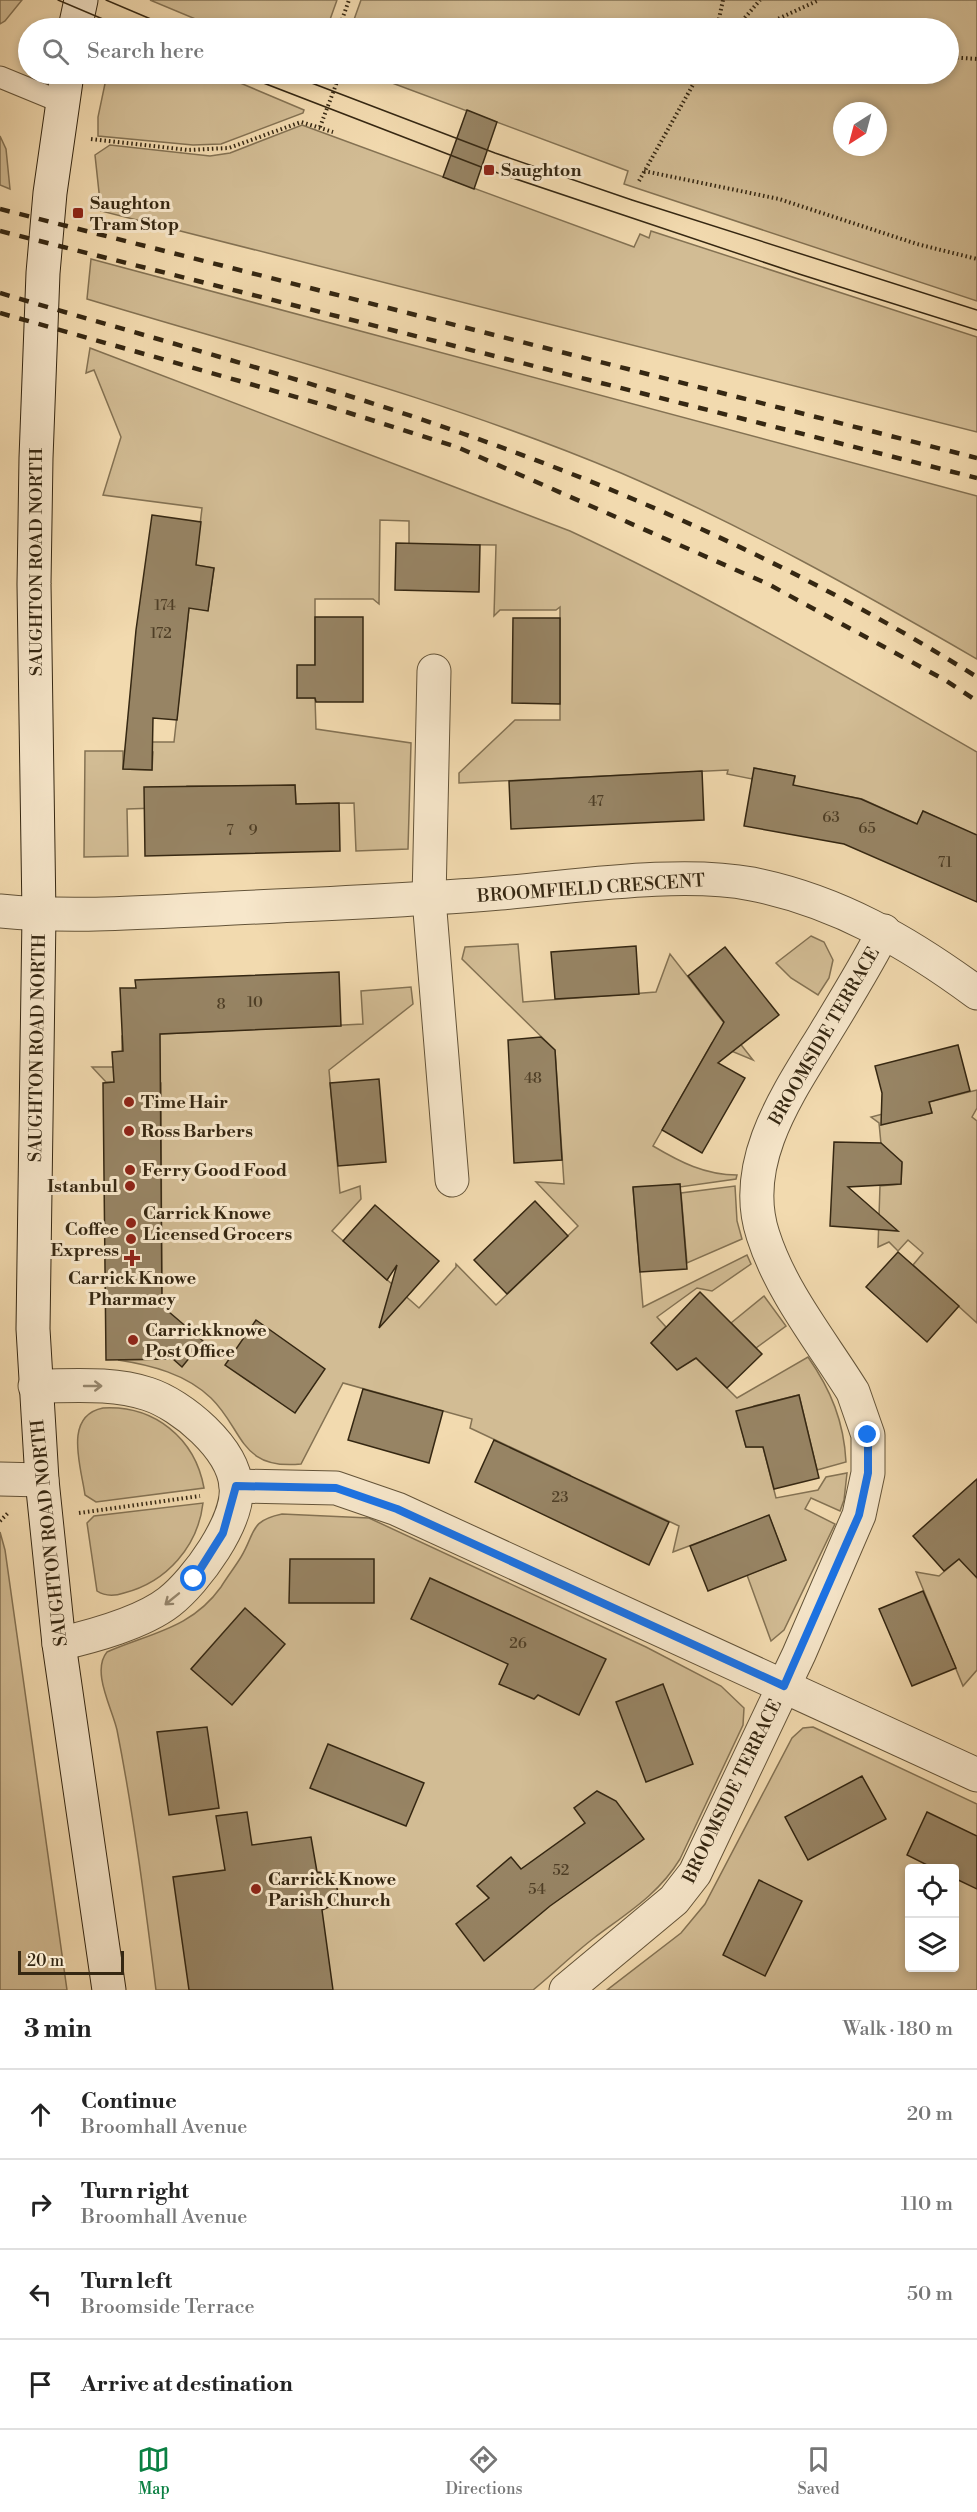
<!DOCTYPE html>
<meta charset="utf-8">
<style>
body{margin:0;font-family:"Libre Bodoni",serif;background:#f6f6f6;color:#222}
.controls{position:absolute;right:18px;bottom:18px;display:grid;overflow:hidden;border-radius:6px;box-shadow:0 3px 9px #0003}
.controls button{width:54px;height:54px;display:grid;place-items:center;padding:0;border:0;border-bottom:2px solid #e0e0e0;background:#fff;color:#222;font:30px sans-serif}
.compass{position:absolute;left:833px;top:102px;width:54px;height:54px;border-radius:50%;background:#fff;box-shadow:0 3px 9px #0003;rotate:216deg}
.scale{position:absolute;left:18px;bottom:15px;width:106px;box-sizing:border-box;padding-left:6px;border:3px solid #352712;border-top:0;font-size:16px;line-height:21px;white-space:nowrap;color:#352712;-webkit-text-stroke:4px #f7e7cb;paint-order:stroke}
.stop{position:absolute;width:18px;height:18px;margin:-14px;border:4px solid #1a73e8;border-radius:50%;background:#fff}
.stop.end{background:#1a73e8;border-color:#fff;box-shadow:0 2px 6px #0008}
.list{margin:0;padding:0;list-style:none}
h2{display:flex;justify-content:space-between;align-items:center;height:78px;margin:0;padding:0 24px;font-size:26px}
h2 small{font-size:20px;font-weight:400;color:#767676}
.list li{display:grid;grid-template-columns:39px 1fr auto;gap:18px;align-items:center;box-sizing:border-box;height:90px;padding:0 24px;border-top:2px solid #e0e0e0}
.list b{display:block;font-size:22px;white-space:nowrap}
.list p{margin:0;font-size:20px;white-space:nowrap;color:#767676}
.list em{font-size:20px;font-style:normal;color:#767676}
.icon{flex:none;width:33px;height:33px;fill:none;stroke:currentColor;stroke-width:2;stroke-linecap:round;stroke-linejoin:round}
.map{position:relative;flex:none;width:977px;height:1990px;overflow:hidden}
.search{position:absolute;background:#fff;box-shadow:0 3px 9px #0003;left:18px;right:18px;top:18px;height:66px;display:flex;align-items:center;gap:15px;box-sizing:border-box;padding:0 21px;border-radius:33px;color:#767676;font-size:22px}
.sheet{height:438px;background:#fff}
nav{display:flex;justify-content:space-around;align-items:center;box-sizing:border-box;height:84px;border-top:2px solid #e0e0e0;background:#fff;font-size:16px;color:#767676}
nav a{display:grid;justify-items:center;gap:3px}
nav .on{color:#0b8043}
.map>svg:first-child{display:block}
</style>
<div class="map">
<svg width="977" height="1990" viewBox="0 0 977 1990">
<rect width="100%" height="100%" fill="#f2daaf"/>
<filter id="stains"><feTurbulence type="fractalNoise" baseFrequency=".00333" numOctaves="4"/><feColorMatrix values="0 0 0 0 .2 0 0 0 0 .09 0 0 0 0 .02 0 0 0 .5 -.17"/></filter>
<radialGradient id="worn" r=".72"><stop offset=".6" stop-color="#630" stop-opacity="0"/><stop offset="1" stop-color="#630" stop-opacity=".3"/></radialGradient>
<!-- green -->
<g fill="#d2bc94" stroke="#847253" stroke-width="1.5" fill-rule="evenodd">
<polygon points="0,0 22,0 5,21 0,24"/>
<polygon points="150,0 337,0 327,28 217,28"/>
<path d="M 361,0 L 977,0 L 977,301 L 624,184 L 628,171 L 368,74 L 948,74 L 948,28 L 351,28 ZM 842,111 L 878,111 L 878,147 L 842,147 Z"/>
<polygon points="107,74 219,74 304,110 303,113 221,144 193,145 98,136 98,117"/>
<polygon points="302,125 634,247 640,234 649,238 651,231 977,337 977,432 101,211 95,155 110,145 210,156 230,153"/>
<polygon points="0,136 6,149 10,189 0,185"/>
<path d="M 91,259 L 977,496 L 977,659 C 861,592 744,526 621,473 C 448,400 266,353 87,299 Z"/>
<path d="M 90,348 L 570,531 C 710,596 843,675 977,752 L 977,851 L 960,828 L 923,811 L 917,824 L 862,799 L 793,786 L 795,776 L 755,768 L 752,779 L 727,774 L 728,770 L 459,783 L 459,773 L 515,720 L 560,720 L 560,607 L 556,610 L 500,610 L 494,616 L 496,545 L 409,544 L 409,521 L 380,520 L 379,604 L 373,599 L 315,599 L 315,665 L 297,698 L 315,698 L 316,729 L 411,743 L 408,849 L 356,851 L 354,803 L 296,804 L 295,785 L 252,787 L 230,822 L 229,786 L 187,786 L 187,807 L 127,809 L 128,856 L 84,857 L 85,751 L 123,751 L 123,769 L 152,770 L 153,752 L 139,752 L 139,742 L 174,742 L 189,608 L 208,610 L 214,568 L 195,565 L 202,508 L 103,495 L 121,437 L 94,370 L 86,373 Z"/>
<polygon points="811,936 824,942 833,960 829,978 818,995 791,978 776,963"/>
<path d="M 518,944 L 523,1002 L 656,992 L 670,954 L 753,1060 L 712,1043 L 653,1146 C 680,1162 705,1175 737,1175 L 736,1179 L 680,1187 L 680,1184 L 633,1188 L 643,1307 L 747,1255 L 751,1264 L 712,1291 L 697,1288 L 657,1317 L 666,1327 L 651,1343 L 677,1369 L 696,1358 L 737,1398 L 808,1357 C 831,1390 844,1422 846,1462 L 817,1470 L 799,1395 L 754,1406 L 740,1423 L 746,1447 L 763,1447 L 776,1498 L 818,1490 L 826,1477 L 847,1473 L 844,1500 L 840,1511 L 811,1498 L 805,1509 L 835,1524 L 784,1630 L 771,1641 L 747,1575 L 786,1560 L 769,1516 L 673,1552 L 679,1526 L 591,1485 L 584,1499 L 570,1475 L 470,1428 L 472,1419 L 343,1383 L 301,1464 C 239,1470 244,1430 211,1398 C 186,1374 151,1365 118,1360 L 162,1359 L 161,1083 L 106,1082 L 92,1067 L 131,1067 L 131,1051 L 122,1051 L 122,1036 L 363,1024 L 361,991 L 411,987 L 413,1004 L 329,1070 L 340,1193 L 360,1186 L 361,1199 L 332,1231 L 419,1308 L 456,1267 L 456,1264 L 496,1305 L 578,1226 L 536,1182 L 564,1184 L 555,1050 L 462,959 L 465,947 Z"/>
<polygon points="977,1090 977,1108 972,1117 977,1121 977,1323 913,1265 923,1253 908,1240 898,1251 889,1242 878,1247 880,1186 901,1184 902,1162 881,1144 879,1123 871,1117 917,1105 920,1116 932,1113 929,1102"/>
<polygon points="735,1186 737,1221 742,1239 687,1263 681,1193"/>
<polygon points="764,1296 786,1326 756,1348 731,1323"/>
<path d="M 103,1408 C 154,1405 195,1438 204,1488 L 96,1502 L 85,1495 C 81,1466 63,1416 103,1408 Z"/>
<path d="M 203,1503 C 198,1546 167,1582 124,1593 C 115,1596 106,1597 97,1591 L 87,1523 L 94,1516 Z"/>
<path d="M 282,1514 L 369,1518 L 646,1647 L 721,1686 L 744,1708 L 743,1725 L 680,1859 C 658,1895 627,1913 594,1938 C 573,1954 554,1973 533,1990 L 156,1990 C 145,1903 134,1816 117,1730 C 112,1708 91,1671 107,1652 C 150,1633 191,1629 221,1587 C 227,1577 235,1567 241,1557 C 256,1532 249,1521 282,1514 Z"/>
<polygon points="0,1532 5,1550 67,1990 0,1990"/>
<polygon points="959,1559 977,1563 977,1670 963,1686 916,1572 939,1576"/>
<path d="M 813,1727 L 977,1804 L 977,1990 L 607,1990 L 681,1933 L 705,1904 L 792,1738 L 803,1728 ZM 910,1868 L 954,1868 L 954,1968 L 910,1968 Z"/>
</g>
<!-- building -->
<g fill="#978464" stroke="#352712" stroke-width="1.5">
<polygon points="467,110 497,122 474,189 443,177"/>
<polygon points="152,515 201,522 196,565 214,568 208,611 189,608 177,720 153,718 152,770 123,769 136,630"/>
<polygon points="396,543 480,545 479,592 395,590"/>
<polygon points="315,617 363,617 363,702 316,702 315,698 297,698 297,665 315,665"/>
<polygon points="513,618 560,618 560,704 512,703"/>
<polygon points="754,768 795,776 793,785 861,799 917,824 923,811 977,835 977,902 844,844 744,826"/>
<polygon points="702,771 704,820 511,829 509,781"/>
<polygon points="295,785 296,804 339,803 340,851 145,856 144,787"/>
<polygon points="636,946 639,994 555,999 551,952"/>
<polygon points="725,947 779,1015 718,1063 745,1078 702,1153 662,1130 724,1022 688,976"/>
<polygon points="339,972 341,1026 160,1034 162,1306 203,1341 182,1367 173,1359 106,1360 103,1083 114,1082 112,1052 123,1051 120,988 136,988 135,980"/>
<polygon points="541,1037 555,1050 562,1160 514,1163 508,1040"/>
<polygon points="958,1045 970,1091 929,1102 932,1113 881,1125 882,1093 875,1066"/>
<polygon points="379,1079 386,1162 338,1166 330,1083"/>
<polygon points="834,1142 881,1143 902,1162 901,1184 848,1187 898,1231 830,1226"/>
<polygon points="680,1184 687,1269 640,1272 633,1187"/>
<polygon points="535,1201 568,1236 507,1294 474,1260"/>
<polygon points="375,1205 439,1261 379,1328 397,1265 387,1280 343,1241"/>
<polygon points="898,1252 959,1306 927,1342 866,1287"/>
<polygon points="700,1292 762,1354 727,1388 696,1358 677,1370 651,1343"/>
<polygon points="256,1320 325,1369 295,1413 225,1365"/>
<polygon points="363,1389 443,1411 429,1463 348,1440"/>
<polygon points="799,1395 819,1478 774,1489 763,1447 746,1447 736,1411"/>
<polygon points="494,1440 669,1522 649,1565 475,1482"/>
<polygon points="977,1479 977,1578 959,1559 944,1571 913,1536"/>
<polygon points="769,1515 786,1560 708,1591 690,1546"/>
<polygon points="290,1559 374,1559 374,1603 289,1603"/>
<polygon points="430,1578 606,1659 579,1715 538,1695 534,1699 499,1684 508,1664 411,1619"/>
<polygon points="923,1591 956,1668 912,1686 879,1609"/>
<polygon points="245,1608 285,1644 232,1705 191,1669"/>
<polygon points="663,1684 693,1764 646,1782 616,1702"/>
<polygon points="207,1727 219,1808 169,1815 157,1732"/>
<polygon points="328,1744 424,1783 406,1826 310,1788"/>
<polygon points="862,1776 886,1819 808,1860 785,1817"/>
<polygon points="597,1791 616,1801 644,1839 550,1906 484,1961 456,1924 489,1898 477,1886 511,1857 521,1869 585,1823 574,1808"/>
<polygon points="247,1812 252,1845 311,1837 317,1872 334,1874 340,1902 322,1910 333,1990 189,1990 173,1877 225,1870 216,1816"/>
<polygon points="927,1812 977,1836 977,1889 954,1878 954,1869 935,1869 907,1855"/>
<polygon points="759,1880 802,1901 765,1976 723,1955"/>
</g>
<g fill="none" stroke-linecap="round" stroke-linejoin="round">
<!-- lane casing -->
<g stroke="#645439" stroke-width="23">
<polyline id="lane" points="0,77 61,102"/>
</g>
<!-- street casing -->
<g stroke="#645439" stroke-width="35">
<g id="street">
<polyline points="434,671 429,899 452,1180"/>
<path d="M 0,911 C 72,918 145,912 217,909 C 311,904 406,901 500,893 C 574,887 679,870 752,884 C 837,901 908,942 977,993"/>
<path d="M 35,1386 C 72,1386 112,1382 148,1394 C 182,1405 233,1448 236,1486 C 240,1521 196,1581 169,1602 C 142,1623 93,1636 59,1644"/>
<polyline points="0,1479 42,1480"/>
<polyline points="236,1486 336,1488 397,1509 977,1775"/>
<path d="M 566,1990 L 674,1900 L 695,1873 L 799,1654 L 859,1515 L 868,1473 L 868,1435 L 853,1392 C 822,1342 781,1292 763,1235 C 739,1162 789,1092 825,1033 C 845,1000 866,966 884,931"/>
</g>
</g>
<!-- secondary casing -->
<g stroke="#352712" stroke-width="35">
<g id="secondary">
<polyline points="75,28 81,0"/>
<polyline points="67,74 50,193 43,273 36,458 34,584 39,915 33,1329 42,1480 59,1644 109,1990"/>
</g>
</g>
<!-- path -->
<g stroke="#352712" stroke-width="4" stroke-dasharray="1.5 3" stroke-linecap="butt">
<polyline points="339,28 349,0"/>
<polyline points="717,28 723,0"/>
<polyline points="736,28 760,0"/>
<polyline points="758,28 819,0"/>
<polyline points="948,57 977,59"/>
<polyline points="346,74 358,78"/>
<polyline points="320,127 340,74"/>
<polyline points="91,139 188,150 229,148 301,122 333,132"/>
<polyline points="644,171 779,199 917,244 977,259"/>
<polyline points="639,181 699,74"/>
<polyline points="79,1513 200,1496"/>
<polyline points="0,1521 8,1513"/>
</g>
<!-- lane -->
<use href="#lane" stroke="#f7e7cb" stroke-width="21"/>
<!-- street -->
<use href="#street" stroke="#f7e7cb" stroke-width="33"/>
<!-- secondary -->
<use href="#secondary" stroke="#f7e7cb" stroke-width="33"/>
<!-- tram -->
<g stroke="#352712" stroke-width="1.5">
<polyline points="58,0 124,28"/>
<polyline points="106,0 172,28"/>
<polyline points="240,74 489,170 799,274 977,330"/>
<polyline points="288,74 495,153 632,200 977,310"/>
</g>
<!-- rail -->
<g stroke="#352712" stroke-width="4.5" stroke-dasharray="10 10" stroke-linecap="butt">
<polyline points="0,209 977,458"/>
<polyline points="0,231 977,478"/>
<path d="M 0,293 C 154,339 310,380 461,433 C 640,495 816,576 977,677"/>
<polyline points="0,313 324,405 457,447 768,584 945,680 977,701"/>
</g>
</g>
<!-- one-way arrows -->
<defs><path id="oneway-shaft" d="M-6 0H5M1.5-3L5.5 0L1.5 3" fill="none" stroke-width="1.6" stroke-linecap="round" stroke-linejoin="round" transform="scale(1.5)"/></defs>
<g stroke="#96876e">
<use href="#oneway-shaft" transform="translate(93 1386)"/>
<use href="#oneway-shaft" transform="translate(172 1599) rotate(141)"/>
</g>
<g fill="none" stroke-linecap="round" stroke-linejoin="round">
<!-- route -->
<polyline stroke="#1a73e8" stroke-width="8" points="194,1579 223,1533 236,1486 336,1488 397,1509 784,1686 859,1515 868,1473 868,1435"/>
</g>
<!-- markers -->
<g fill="#8f2418" stroke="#f7e7cb" stroke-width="2">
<rect x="483" y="164" width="12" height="12" rx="3"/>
<rect x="72" y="207" width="12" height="12" rx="3"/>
<circle cx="129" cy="1102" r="6"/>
<circle cx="129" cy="1131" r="6"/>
<circle cx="130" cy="1170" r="6"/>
<circle cx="130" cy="1186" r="6"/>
<circle cx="131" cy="1223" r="6"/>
<circle cx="131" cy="1239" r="6"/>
<path d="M129 1249h6v6h6v6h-6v6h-6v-6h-6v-6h6z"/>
<circle cx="133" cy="1340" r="6"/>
<circle cx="256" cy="1889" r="6"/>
</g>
<g text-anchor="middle" stroke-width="6" stroke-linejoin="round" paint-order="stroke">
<!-- number labels -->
<g font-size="15" fill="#4e3e26">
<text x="165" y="610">174</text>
<text x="161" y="638">172</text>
<text x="596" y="806">47</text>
<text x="831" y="822">63</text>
<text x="867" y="833">65</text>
<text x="230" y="835">7</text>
<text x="253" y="835">9</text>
<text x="945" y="867">71</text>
<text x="255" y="1007">10</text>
<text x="221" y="1009">8</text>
<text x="533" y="1083">48</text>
<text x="560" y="1502">23</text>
<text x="518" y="1648">26</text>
<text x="561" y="1875">52</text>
<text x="537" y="1894">54</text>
</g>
<!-- poi labels -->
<g font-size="18" font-weight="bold" fill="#352712" stroke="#f7e7cb" text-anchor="start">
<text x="501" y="176">Saughton</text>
<text x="90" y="209">Saughton<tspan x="90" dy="21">Tram Stop</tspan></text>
<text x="141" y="1108">Time Hair</text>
<text x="141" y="1137">Ross Barbers</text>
<text x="142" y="1176">Ferry Good Food</text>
<text x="118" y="1192" text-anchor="end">Istanbul</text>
<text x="143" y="1219">Carrick Knowe<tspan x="143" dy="21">Licensed Grocers</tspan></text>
<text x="119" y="1235" text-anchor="end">Coffee<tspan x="119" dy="21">Express</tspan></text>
<text x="132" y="1284" text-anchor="middle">Carrick Knowe<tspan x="132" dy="21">Pharmacy</tspan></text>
<text x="145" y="1336">Carrickknowe<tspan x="145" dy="21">Post Office</tspan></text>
<text x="268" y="1885">Carrick Knowe<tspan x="268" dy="21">Parish Church</tspan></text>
</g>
<!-- street labels -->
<g font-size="18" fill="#352712" stroke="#f7e7cb">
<text transform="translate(36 562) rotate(-90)" y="6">SAUGHTON ROAD NORTH</text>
<text transform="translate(591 888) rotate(-4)" y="6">BROOMFIELD CRESCENT</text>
<text transform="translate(824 1036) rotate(-60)" y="6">BROOMSIDE TERRACE</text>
<text transform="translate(37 1048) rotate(-89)" y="6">SAUGHTON ROAD NORTH</text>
<text transform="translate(49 1533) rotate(-96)" y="6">SAUGHTON ROAD NORTH</text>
<text transform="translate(732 1791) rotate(-64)" y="6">BROOMSIDE TERRACE</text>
</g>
</g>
<rect width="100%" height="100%" filter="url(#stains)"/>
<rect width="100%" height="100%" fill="url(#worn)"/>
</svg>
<div class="controls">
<button><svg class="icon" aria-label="locate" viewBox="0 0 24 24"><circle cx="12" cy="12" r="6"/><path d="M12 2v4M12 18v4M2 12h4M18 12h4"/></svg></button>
<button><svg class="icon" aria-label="layers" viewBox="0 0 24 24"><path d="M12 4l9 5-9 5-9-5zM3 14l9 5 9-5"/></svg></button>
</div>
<svg class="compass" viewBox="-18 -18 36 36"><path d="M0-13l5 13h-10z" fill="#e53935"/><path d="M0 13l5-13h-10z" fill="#767676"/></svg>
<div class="scale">20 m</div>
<div class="stop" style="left:194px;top:1579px"></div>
<div class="stop end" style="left:868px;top:1435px"></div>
<div class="search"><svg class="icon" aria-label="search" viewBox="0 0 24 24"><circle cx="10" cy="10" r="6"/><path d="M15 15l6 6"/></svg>Search here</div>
</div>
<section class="sheet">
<h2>3 min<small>Walk · 180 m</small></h2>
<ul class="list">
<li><svg class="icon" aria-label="ahead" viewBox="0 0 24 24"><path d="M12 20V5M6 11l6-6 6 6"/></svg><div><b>Continue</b><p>Broomhall Avenue</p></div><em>20 m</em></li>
<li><svg class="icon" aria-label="right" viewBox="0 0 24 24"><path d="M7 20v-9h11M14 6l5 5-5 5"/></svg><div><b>Turn right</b><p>Broomhall Avenue</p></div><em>110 m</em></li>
<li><svg class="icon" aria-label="left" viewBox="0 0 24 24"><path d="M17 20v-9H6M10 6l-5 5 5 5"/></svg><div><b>Turn left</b><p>Broomside Terrace</p></div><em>50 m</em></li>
<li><svg class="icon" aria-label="arrive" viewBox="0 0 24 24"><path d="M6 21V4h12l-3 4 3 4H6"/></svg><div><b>Arrive at destination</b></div></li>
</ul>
</section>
<nav>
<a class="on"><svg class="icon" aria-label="map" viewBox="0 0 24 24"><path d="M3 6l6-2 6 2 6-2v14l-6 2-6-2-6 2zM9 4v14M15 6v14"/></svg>Map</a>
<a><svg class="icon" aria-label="directions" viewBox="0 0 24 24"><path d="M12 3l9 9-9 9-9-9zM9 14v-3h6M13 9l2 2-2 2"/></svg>Directions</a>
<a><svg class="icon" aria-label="saved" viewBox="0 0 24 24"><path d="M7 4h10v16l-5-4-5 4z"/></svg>Saved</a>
</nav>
